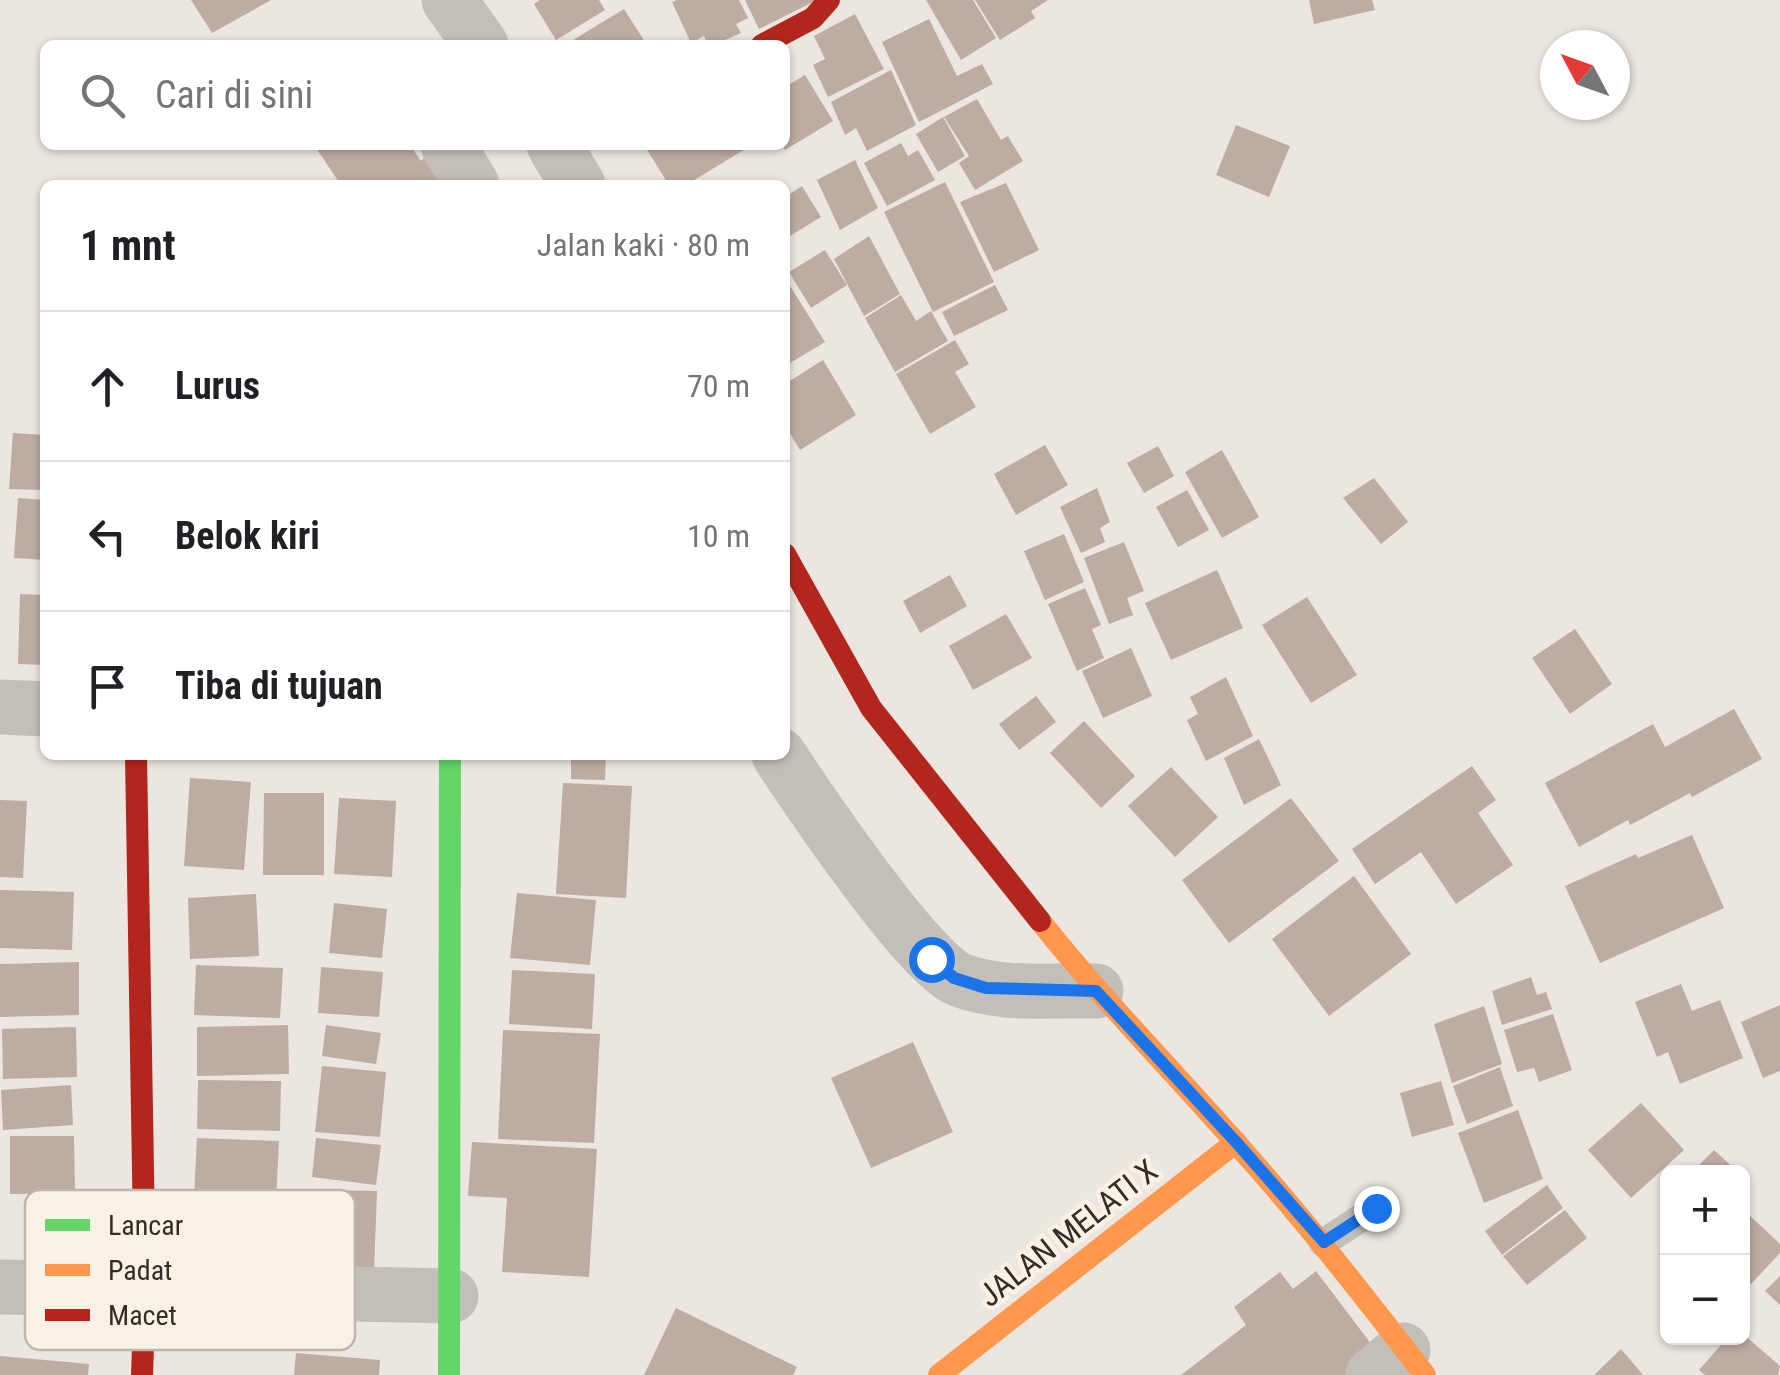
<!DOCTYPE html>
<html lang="id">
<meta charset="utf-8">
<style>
body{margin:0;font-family:"Roboto Condensed",sans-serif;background:#f2f2f2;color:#202124}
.controls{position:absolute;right:30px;bottom:30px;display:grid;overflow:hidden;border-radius:15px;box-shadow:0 2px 8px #0004}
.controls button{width:90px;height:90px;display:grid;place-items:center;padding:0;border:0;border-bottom:2px solid #e0e0e0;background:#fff;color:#202124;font:50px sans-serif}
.compass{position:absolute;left:1540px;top:30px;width:90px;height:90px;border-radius:50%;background:#fff;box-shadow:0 2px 8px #0004;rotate:311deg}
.stop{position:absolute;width:30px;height:30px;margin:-22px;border:8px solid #1a73e8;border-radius:50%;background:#fff}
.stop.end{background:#1a73e8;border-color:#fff;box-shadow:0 2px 10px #0008}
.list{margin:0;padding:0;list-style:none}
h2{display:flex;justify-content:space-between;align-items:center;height:130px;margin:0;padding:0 40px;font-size:42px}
h2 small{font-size:32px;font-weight:400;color:#757577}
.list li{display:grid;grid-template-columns:65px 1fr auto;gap:30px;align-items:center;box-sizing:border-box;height:150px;padding:0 40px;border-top:2px solid #e0e0e0}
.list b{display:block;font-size:38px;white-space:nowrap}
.list em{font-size:32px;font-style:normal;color:#757577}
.icon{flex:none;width:55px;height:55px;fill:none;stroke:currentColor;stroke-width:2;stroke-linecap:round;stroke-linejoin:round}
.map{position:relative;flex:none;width:1780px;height:1375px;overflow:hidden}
.search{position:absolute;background:#fff;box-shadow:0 2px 8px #0004;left:40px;top:40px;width:750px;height:110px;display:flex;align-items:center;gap:25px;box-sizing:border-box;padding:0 35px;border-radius:15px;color:#757577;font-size:38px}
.panel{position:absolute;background:#fff;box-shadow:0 2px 8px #0004;left:40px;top:180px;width:750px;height:580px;border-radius:15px}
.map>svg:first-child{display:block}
</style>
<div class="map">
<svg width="1780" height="1375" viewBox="0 0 1780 1375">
<rect width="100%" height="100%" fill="#ebe6df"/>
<!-- building -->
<g fill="#beaba1">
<polygon points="191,0 271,0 212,33"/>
<polygon points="540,0 599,0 605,10 556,40 534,4"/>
<polygon points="677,0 739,0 748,18 736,24 741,33 714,45 708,45 704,36 691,43 672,2"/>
<polygon points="745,0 817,0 759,29"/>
<polygon points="926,0 973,0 996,38 961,60"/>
<polygon points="975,0 1048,0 1031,11 1035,18 1000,40"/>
<polygon points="1309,0 1372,0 1375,10 1314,24"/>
<polygon points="624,9 647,45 565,45"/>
<polygon points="855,14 884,69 828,97 813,65 825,59 814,36"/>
<polygon points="929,19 957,76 982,64 993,84 919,122 882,42"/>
<polygon points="891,70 916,125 867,151 856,128 845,135 831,102"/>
<polygon points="805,75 833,121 785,150 782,145 785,145 785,87"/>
<polygon points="977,99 1001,140 1008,136 1023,161 975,190 959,163 969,156 944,117"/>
<polygon points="943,117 965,156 938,172 916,134"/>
<polygon points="1236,125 1290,146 1269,197 1216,175"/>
<polygon points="901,143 908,156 918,150 935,180 887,206 864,163"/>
<polygon points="314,145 410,145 421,161 424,158 443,185 341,185"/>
<polygon points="644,145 752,145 686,185 669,185"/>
<polygon points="855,160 878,208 840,230 817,180"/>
<polygon points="945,182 994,282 933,312 884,212"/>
<polygon points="1006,183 1039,250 994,272 960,202"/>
<polygon points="802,186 821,217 785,239 785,197"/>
<polygon points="869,236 900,294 864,316 834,259"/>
<polygon points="825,250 847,285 811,308 789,272"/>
<polygon points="787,281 825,342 785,366 785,282"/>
<polygon points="995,285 1008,310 954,336 942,312"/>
<polygon points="901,295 916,321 931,311 948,341 895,372 865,318"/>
<polygon points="955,340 969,364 955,372 976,407 930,434 896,374"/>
<polygon points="823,360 856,415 800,450 785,425 785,384"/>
<polygon points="13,433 45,435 45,490 9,489"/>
<polygon points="1045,445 1068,485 1016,515 994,474"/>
<polygon points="1158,446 1174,476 1144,493 1127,463"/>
<polygon points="1222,450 1259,517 1222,538 1185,472"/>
<polygon points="1374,478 1408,522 1381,544 1343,498"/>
<polygon points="1097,488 1110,522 1100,528 1105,542 1081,553 1060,507"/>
<polygon points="1187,490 1209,530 1178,547 1156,507"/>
<polygon points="18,498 45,500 45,560 14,558"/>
<polygon points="1064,534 1084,582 1045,600 1024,551"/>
<polygon points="1124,542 1144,591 1127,598 1133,615 1109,624 1084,558"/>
<polygon points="1217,570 1243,628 1171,660 1145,603"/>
<polygon points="950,575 967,606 920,633 903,601"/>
<polygon points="1085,588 1101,625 1092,629 1104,658 1077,671 1048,604"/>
<polygon points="20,594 45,595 45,665 18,664"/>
<polygon points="1307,597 1357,675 1311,703 1262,625"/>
<polygon points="1006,614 1032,658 973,690 949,646"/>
<polygon points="1575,629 1612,684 1570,714 1532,658"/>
<polygon points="1131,648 1152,696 1103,718 1082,671"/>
<polygon points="1226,677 1253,736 1206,761 1187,720 1198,714 1190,697"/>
<polygon points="1036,696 1056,722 1019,750 999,724"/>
<polygon points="1734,709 1762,759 1692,797 1690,793 1630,825 1628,820 1579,847 1545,783 1653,724 1665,747"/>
<polygon points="1084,721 1135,776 1101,808 1050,753"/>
<polygon points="1259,739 1281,785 1244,805 1224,758"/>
<polygon points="571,755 606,755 605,780 571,779"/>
<polygon points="1472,766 1496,800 1478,813 1513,865 1456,904 1421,852 1375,884 1352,849"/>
<polygon points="1171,767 1218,817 1175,857 1128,806"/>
<polygon points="190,778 251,782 244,870 184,866"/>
<polygon points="563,783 632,786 626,898 556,894"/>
<polygon points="264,793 324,793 324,875 263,875"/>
<polygon points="339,798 396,801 392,877 334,874"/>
<polygon points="1291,798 1339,861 1229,943 1182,880"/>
<polygon points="0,800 27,801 23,878 0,877"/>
<polygon points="1692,835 1724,908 1600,963 1565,886 1636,854 1638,858"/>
<polygon points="1354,876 1411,954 1329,1016 1272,939"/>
<polygon points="0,890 74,892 72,950 0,948"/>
<polygon points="517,893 596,900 590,965 510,958"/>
<polygon points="256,894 259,956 190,959 188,898"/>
<polygon points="334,903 387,909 382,958 329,953"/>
<polygon points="79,962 79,1015 0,1017 0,964"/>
<polygon points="196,965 283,968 280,1018 194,1015"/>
<polygon points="321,967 383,972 379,1017 318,1013"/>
<polygon points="512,970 595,974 592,1029 509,1024"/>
<polygon points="1531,977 1537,995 1546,992 1552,1009 1502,1025 1492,991"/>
<polygon points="1681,984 1692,1011 1720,1000 1743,1058 1680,1084 1668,1052 1657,1057 1635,1002"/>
<polygon points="1780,1005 1780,1071 1763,1078 1741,1022"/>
<polygon points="1484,1006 1502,1064 1452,1083 1434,1024"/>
<polygon points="1553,1014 1572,1070 1539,1082 1534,1068 1517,1072 1504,1030"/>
<polygon points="288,1025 289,1074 197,1076 197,1027"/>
<polygon points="326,1025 381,1033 376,1064 322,1056"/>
<polygon points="76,1027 77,1077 3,1079 2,1029"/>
<polygon points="503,1030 600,1034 594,1143 498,1139"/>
<polygon points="913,1042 953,1132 871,1168 831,1078"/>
<polygon points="322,1066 386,1072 380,1137 315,1132"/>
<polygon points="1500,1067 1513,1106 1467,1124 1453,1086"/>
<polygon points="198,1080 281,1081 280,1131 197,1129"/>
<polygon points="1441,1081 1454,1125 1412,1137 1400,1093"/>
<polygon points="71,1085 73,1125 3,1130 1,1090"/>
<polygon points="1641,1103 1684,1150 1631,1198 1588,1150"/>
<polygon points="1518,1110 1543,1179 1484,1203 1458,1133"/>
<polygon points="10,1136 74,1136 75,1193 10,1194"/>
<polygon points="197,1138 279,1141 276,1200 194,1197"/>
<polygon points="316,1138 381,1145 376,1185 312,1177"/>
<polygon points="472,1142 597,1149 589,1277 502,1272 507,1198 468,1196"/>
<polygon points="1714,1150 1738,1172 1692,1172"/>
<polygon points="1547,1185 1563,1208 1502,1255 1485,1231"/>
<polygon points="322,1190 377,1191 374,1272 284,1270 285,1219 321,1220"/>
<polygon points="1565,1210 1587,1238 1527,1285 1503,1256"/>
<polygon points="1746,1212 1780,1244 1780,1253 1751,1284 1742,1276 1742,1216"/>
<polygon points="1316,1271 1378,1353 1349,1375 1181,1375 1246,1325 1234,1307 1280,1272 1293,1289"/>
<polygon points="1780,1276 1780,1305 1765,1291"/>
<polygon points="676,1308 797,1367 793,1375 644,1375"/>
<polygon points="1742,1333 1780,1366 1778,1375 1705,1375 1699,1370 1727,1338 1742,1338"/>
<polygon points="1621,1349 1643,1375 1594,1375"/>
<polygon points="296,1353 380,1360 379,1375 294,1375"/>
<polygon points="0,1356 89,1364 88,1375 0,1375"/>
</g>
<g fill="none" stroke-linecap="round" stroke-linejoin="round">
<!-- lane -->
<polyline stroke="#c4beb9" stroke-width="28" points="1323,1243 1376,1208"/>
<!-- street -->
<g stroke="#c4beb9" stroke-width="55">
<polyline points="449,0 481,45"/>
<polyline points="448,145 472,185"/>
<polyline points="554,145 578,185"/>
<polyline points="0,707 45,709"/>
<path d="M 779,755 C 808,799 919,964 960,980 C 1002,996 1052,990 1096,991"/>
<polyline points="0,1287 451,1296"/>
<polyline points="1373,1375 1403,1350"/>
</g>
<!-- fast -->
<polyline stroke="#63d668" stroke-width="22" points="449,1375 450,755"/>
<!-- slow -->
<g stroke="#ff974d" stroke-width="22">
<path d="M 1040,921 C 1102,999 1171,1069 1237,1144 C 1303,1218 1364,1296 1425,1375"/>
<polyline points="939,1375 1236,1142"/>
</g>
<!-- jam -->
<g stroke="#b3261e" stroke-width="22">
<polyline points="762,45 813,18 829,0"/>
<polyline points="785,554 871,708 1040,921"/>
<polyline points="136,755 145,1290 142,1375"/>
</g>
</g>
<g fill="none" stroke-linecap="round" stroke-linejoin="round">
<!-- route -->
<polyline stroke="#1a73e8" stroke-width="12" points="931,959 954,978 986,988 1096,991 1236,1142 1324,1242 1376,1208"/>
</g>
<g text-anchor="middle" stroke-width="9" stroke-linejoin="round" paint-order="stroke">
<!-- street labels -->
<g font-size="32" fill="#342c27" stroke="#f8f1e6">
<text transform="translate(1068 1233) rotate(-38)" y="11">JALAN MELATI X</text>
</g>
</g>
<!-- legend -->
<rect x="25" y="1190" width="330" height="160" rx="15" fill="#f8f1e6" stroke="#bdb6ad" stroke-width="2.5"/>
<rect x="45" y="1219" width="45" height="12" fill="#63d668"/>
<rect x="45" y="1264" width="45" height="12" fill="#ff974d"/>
<rect x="45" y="1309" width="45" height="12" fill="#b3261e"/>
<g font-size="28" fill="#342c27">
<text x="108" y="1235">Lancar</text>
<text x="108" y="1280">Padat</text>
<text x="108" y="1325">Macet</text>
</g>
</svg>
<div class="controls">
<button>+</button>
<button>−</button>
</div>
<svg class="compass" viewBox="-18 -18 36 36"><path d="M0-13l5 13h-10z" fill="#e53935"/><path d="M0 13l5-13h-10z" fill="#757577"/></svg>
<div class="stop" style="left:931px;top:959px"></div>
<div class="stop end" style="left:1376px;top:1208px"></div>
<div class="search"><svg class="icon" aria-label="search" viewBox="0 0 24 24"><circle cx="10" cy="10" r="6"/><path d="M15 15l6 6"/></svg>Cari di sini</div>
<section class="panel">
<h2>1 mnt<small>Jalan kaki · 80 m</small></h2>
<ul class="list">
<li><svg class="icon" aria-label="ahead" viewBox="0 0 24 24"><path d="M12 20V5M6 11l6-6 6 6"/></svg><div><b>Lurus</b></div><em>70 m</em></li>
<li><svg class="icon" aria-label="left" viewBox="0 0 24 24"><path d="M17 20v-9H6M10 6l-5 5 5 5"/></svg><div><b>Belok kiri</b></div><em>10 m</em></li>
<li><svg class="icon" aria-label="arrive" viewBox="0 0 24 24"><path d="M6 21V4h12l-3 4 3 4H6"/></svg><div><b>Tiba di tujuan</b></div></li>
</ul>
</section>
</div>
